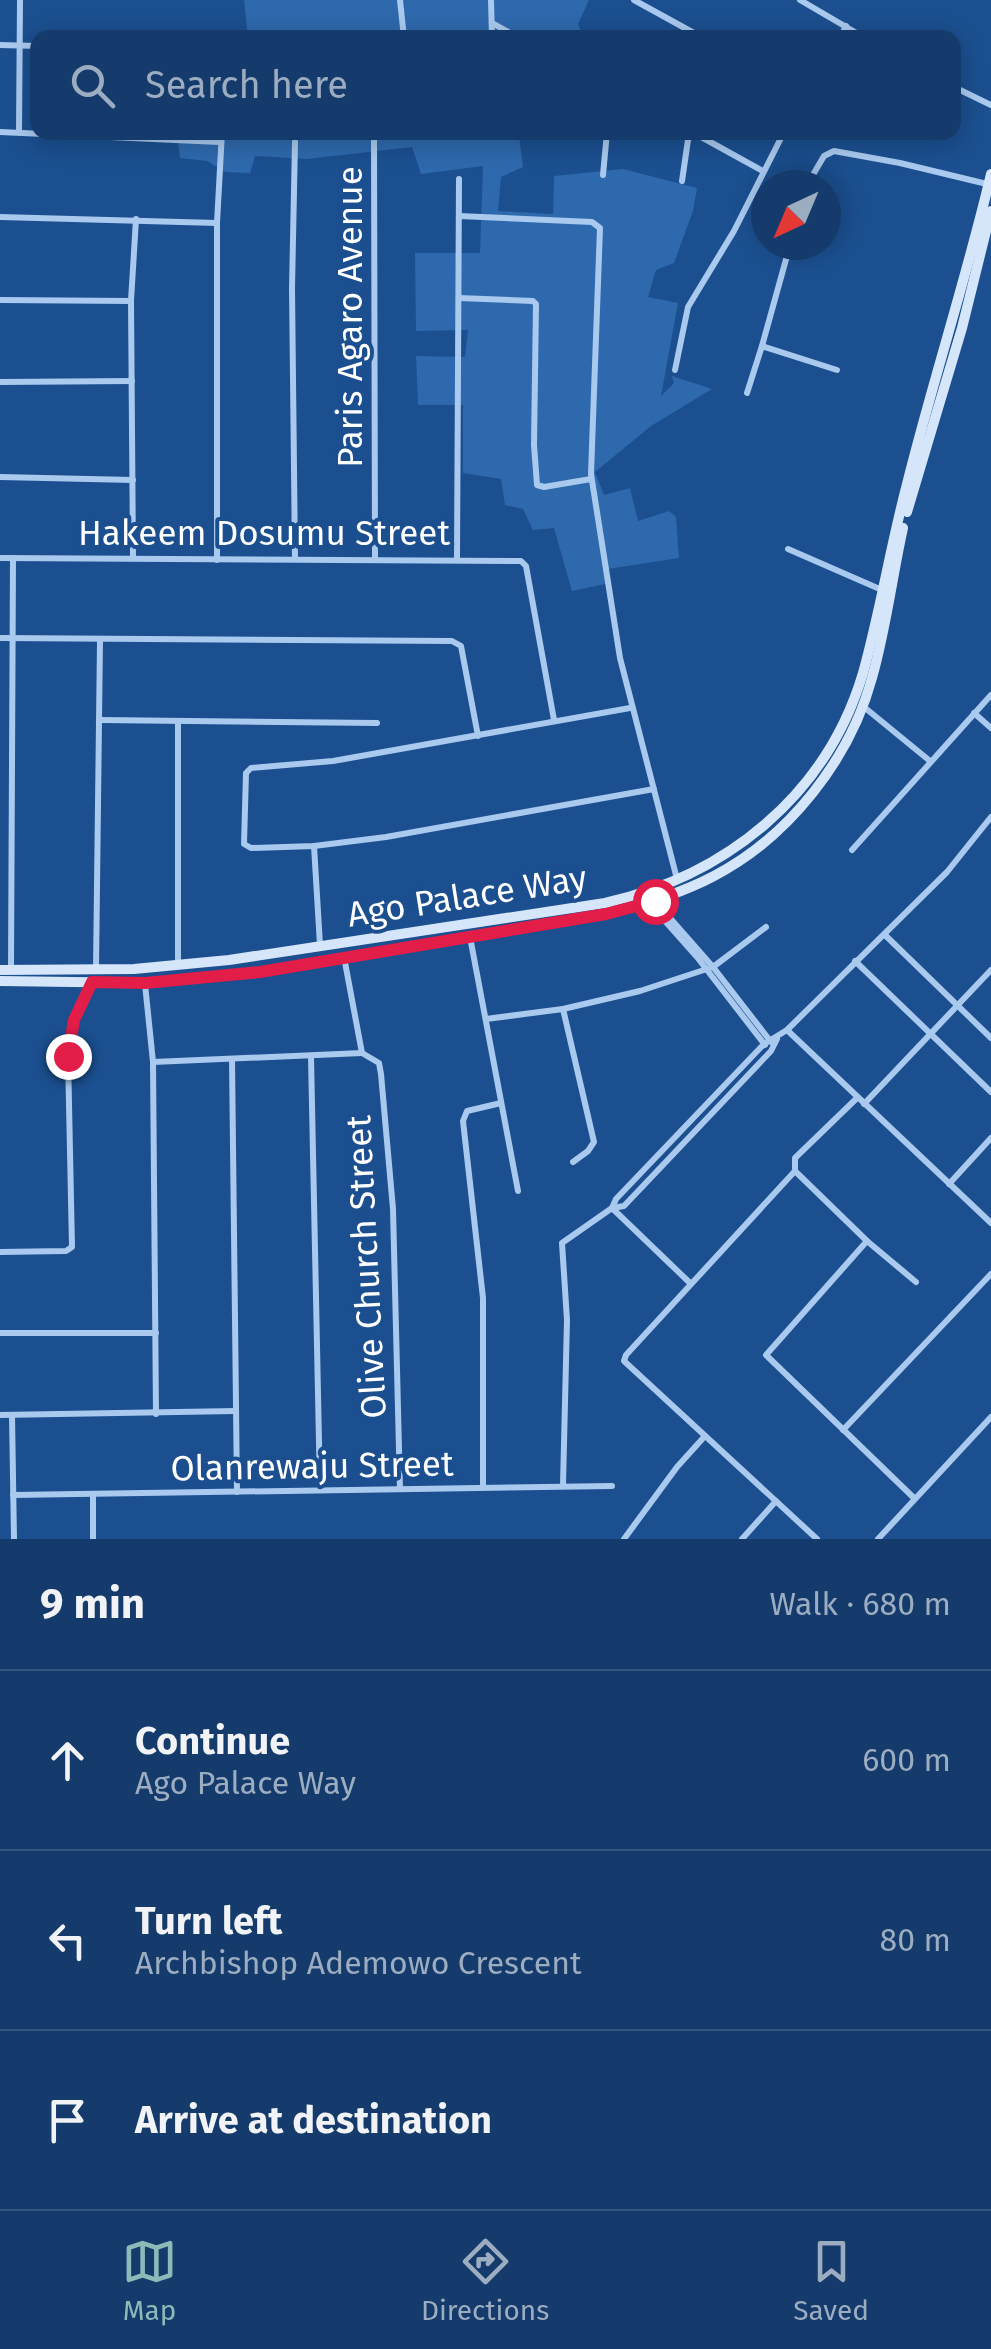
<!DOCTYPE html>
<meta charset="utf-8">
<style>
body{margin:0;font-family:"Fira Sans",sans-serif;background:#1d4271;color:#f1f3f6}
.compass{position:absolute;left:751px;top:170px;width:90px;height:90px;border-radius:50%;background:#143b6b;box-shadow:0 5px 25px #0003;rotate:224deg}
.stop{position:absolute;width:30px;height:30px;margin:-22px;border:8px solid #e11d48;border-radius:50%;background:#fff}
.stop.end{background:#e11d48;border-color:#fff;box-shadow:0 2px 10px #0008}
.list{margin:0;padding:0;list-style:none}
h2{display:flex;justify-content:space-between;align-items:center;height:130px;margin:0;padding:0 40px;font-size:42px}
h2 small{font-size:32px;font-weight:400;color:#9dadc1}
.list li{display:grid;grid-template-columns:65px 1fr auto;gap:30px;align-items:center;box-sizing:border-box;height:180px;padding:0 40px;border-top:2px solid #33557e}
.list b{display:block;font-size:38px;white-space:nowrap}
.list p{margin:0;font-size:32px;white-space:nowrap;color:#9dadc1}
.list em{font-size:32px;font-style:normal;color:#9dadc1}
.icon{flex:none;width:55px;height:55px;fill:none;stroke:currentColor;stroke-width:2;stroke-linecap:round;stroke-linejoin:round}
.map{position:relative;flex:none;width:991px;height:1539px;overflow:hidden}
.search{position:absolute;background:#143b6b;box-shadow:0 5px 25px #0003;left:30px;right:30px;top:30px;height:110px;display:flex;align-items:center;gap:25px;box-sizing:border-box;padding:0 35px;border-radius:20px;color:#9dadc1;font-size:38px}
.sheet{height:670px;background:#143b6b}
nav{display:flex;justify-content:space-around;align-items:center;box-sizing:border-box;height:140px;border-top:2px solid #33557e;background:#143b6b;font-size:28px;color:#9dadc1}
nav a{display:grid;justify-items:center;gap:5px}
nav .on{color:#8bbbb9}
.map>svg:first-child{display:block}
</style>
<div class="map">
<svg width="991" height="1539" viewBox="0 0 991 1539">
<rect width="100%" height="100%" fill="#1b4f8f"/>
<!-- green -->
<g fill="#2e69ad">
<polygon points="244,0 589,0 578,24 584,38 248,37"/>
<polygon points="177,133 524,133 519,136 523,167 501,177 498,211 553,214 554,176 623,169 697,188 693,211 674,263 656,270 648,297 678,303 661,396 674,383 672,376 712,389 651,426 595,472 604,495 630,488 638,521 669,511 676,517 679,558 608,569 605,584 572,591 554,528 533,530 523,509 505,505 501,479 463,473 463,405 418,405 416,356 465,357 468,330 416,331 415,253 480,253 483,166 421,174 412,147 307,159 255,156 250,173 225,172 207,161 180,158"/>
</g>
<g fill="none" stroke-linecap="round" stroke-linejoin="round">
<!-- street -->
<g stroke="#a9c9ee" stroke-width="6">
<polyline points="400,0 404,38"/>
<polyline points="491,0 492,38"/>
<polyline points="634,0 703,38"/>
<polyline points="800,0 865,38"/>
<polyline points="492,23 519,38"/>
<polyline points="840,38 846,26"/>
<polyline points="0,45 38,46"/>
<polyline points="954,87 991,105"/>
<polyline points="0,132 219,142"/>
<polyline points="19,132 20,0"/>
<polyline points="678,132 694,133 763,171"/>
<polyline points="374,134 375,560"/>
<polyline points="603,175 607,132"/>
<polyline points="682,181 689,133"/>
<polyline points="807,185 824,156 834,151 900,163 987,184"/>
<polyline points="459,216 592,222 600,228 591,474 620,658 677,879"/>
<polyline points="0,217 217,223"/>
<polyline points="459,298 533,301 536,304 534,445 537,485 544,487 591,479"/>
<polyline points="0,300 131,301"/>
<polyline points="762,346 790,245"/>
<polyline points="675,370 688,307 734,231 784,132"/>
<polyline points="0,382 132,381"/>
<polyline points="747,393 762,346 837,370"/>
<polyline points="0,477 133,480"/>
<polyline points="788,549 882,590"/>
<polyline points="133,557 131,301 136,219"/>
<polyline points="0,558 521,561 526,566 554,720"/>
<polyline points="295,559 292,288 295,142"/>
<polyline points="457,559 459,179"/>
<polyline points="217,560 217,223 222,132"/>
<polyline points="0,638 452,641 461,646 478,736"/>
<polyline points="864,707 930,761"/>
<polyline points="630,708 333,761 251,768 246,773 244,844 251,848 314,846 386,837 654,789"/>
<polyline points="974,713 991,728"/>
<polyline points="100,720 377,723"/>
<polyline points="178,722 178,965"/>
<polyline points="314,846 320,945"/>
<polyline points="852,850 991,695"/>
<polyline points="655,901 713,967 771,1042"/>
<polyline points="649,903 697,957 765,1045"/>
<polyline points="885,935 991,1038"/>
<polyline points="470,937 518,1191"/>
<polyline points="344,957 362,1053"/>
<polyline points="855,961 991,1092"/>
<polyline points="11,969 13,558"/>
<polyline points="96,969 100,640"/>
<polyline points="145,984 153,1062 156,1414"/>
<polyline points="563,1009 594,1142 588,1151 573,1162"/>
<polyline points="486,1019 563,1009 640,991 713,967 766,927"/>
<polyline points="787,1030 947,872 991,817"/>
<polyline points="362,1053 379,1063 381,1074 393,1209 400,1489"/>
<polyline points="311,1057 320,1490"/>
<polyline points="232,1059 237,1492"/>
<polyline points="153,1062 362,1053"/>
<polyline points="864,1104 991,970"/>
<polyline points="795,1171 867,1241 916,1282"/>
<polyline points="949,1184 991,1138"/>
<polyline points="612,1208 616,1199 764,1044 787,1030 991,1223"/>
<polyline points="613,1209 690,1283"/>
<polyline points="867,1241 766,1355 914,1498"/>
<polyline points="0,1252 66,1251 72,1247 68,1056 74,1020 91,983"/>
<polyline points="0,1333 156,1333"/>
<polyline points="0,1415 236,1411"/>
<polyline points="12,1415 14,1539"/>
<polyline points="843,1430 991,1274"/>
<polyline points="563,1485 567,1320 562,1243 612,1208 624,1206 771,1051 777,1039"/>
<polyline points="483,1487 483,1298 463,1121 467,1111 501,1103"/>
<polyline points="13,1495 612,1486"/>
<polyline points="93,1539 93,1496"/>
<polyline points="624,1539 677,1467 705,1436"/>
<polyline points="742,1539 776,1501"/>
<polyline points="817,1539 624,1361 626,1355 795,1171 795,1158 857,1098"/>
<polyline points="878,1539 991,1417"/>
</g>
<!-- secondary -->
<g stroke="#d6e6fa" stroke-width="10">
<polyline points="907,512 962,328 991,211"/>
<path d="M 0,970 L 134,969 L 229,960 L 605,903 C 726,876 827,795 863,673 C 880,612 890,549 906,488 C 932,383 966,280 991,174"/>
<path d="M 0,981 L 145,983 L 255,973 L 606,914 C 643,905 680,894 714,876 C 789,837 850,759 872,678 C 886,629 892,578 903,528"/>
</g>
</g>
<g fill="none" stroke-linecap="round" stroke-linejoin="round">
<!-- route -->
<polyline stroke="#e11d48" stroke-width="12" points="68,1056 74,1020 92,982 145,983 260,972 606,914 655,901"/>
</g>
<g text-anchor="middle" stroke-width="8" stroke-linejoin="round" paint-order="stroke">
<!-- street labels -->
<g font-size="35" fill="#fff" stroke="#1b4f8f">
<text transform="translate(350 317) rotate(-90)" y="12">Paris Agaro Avenue</text>
<text x="264" y="545">Hakeem Dosumu Street</text>
<text transform="translate(467 896) rotate(-9)" y="12">Ago Palace Way</text>
<text transform="translate(366 1267) rotate(-93)" y="12">Olive Church Street</text>
<text transform="translate(312 1466) rotate(-1)" y="12">Olanrewaju Street</text>
</g>
</g>
</svg>
<svg class="compass" viewBox="-18 -18 36 36"><path d="M0-13l5 13h-10z" fill="#e53935"/><path d="M0 13l5-13h-10z" fill="#9dadc1"/></svg>
<div class="stop" style="left:655px;top:901px"></div>
<div class="stop end" style="left:68px;top:1056px"></div>
<div class="search"><svg class="icon" aria-label="search" viewBox="0 0 24 24"><circle cx="10" cy="10" r="6"/><path d="M15 15l6 6"/></svg>Search here</div>
</div>
<section class="sheet">
<h2>9 min<small>Walk · 680 m</small></h2>
<ul class="list">
<li><svg class="icon" aria-label="ahead" viewBox="0 0 24 24"><path d="M12 20V5M6 11l6-6 6 6"/></svg><div><b>Continue</b><p>Ago Palace Way</p></div><em>600 m</em></li>
<li><svg class="icon" aria-label="left" viewBox="0 0 24 24"><path d="M17 20v-9H6M10 6l-5 5 5 5"/></svg><div><b>Turn left</b><p>Archbishop Ademowo Crescent</p></div><em>80 m</em></li>
<li><svg class="icon" aria-label="arrive" viewBox="0 0 24 24"><path d="M6 21V4h12l-3 4 3 4H6"/></svg><div><b>Arrive at destination</b></div></li>
</ul>
</section>
<nav>
<a class="on"><svg class="icon" aria-label="map" viewBox="0 0 24 24"><path d="M3 6l6-2 6 2 6-2v14l-6 2-6-2-6 2zM9 4v14M15 6v14"/></svg>Map</a>
<a><svg class="icon" aria-label="directions" viewBox="0 0 24 24"><path d="M12 3l9 9-9 9-9-9zM9 14v-3h6M13 9l2 2-2 2"/></svg>Directions</a>
<a><svg class="icon" aria-label="saved" viewBox="0 0 24 24"><path d="M7 4h10v16l-5-4-5 4z"/></svg>Saved</a>
</nav>
